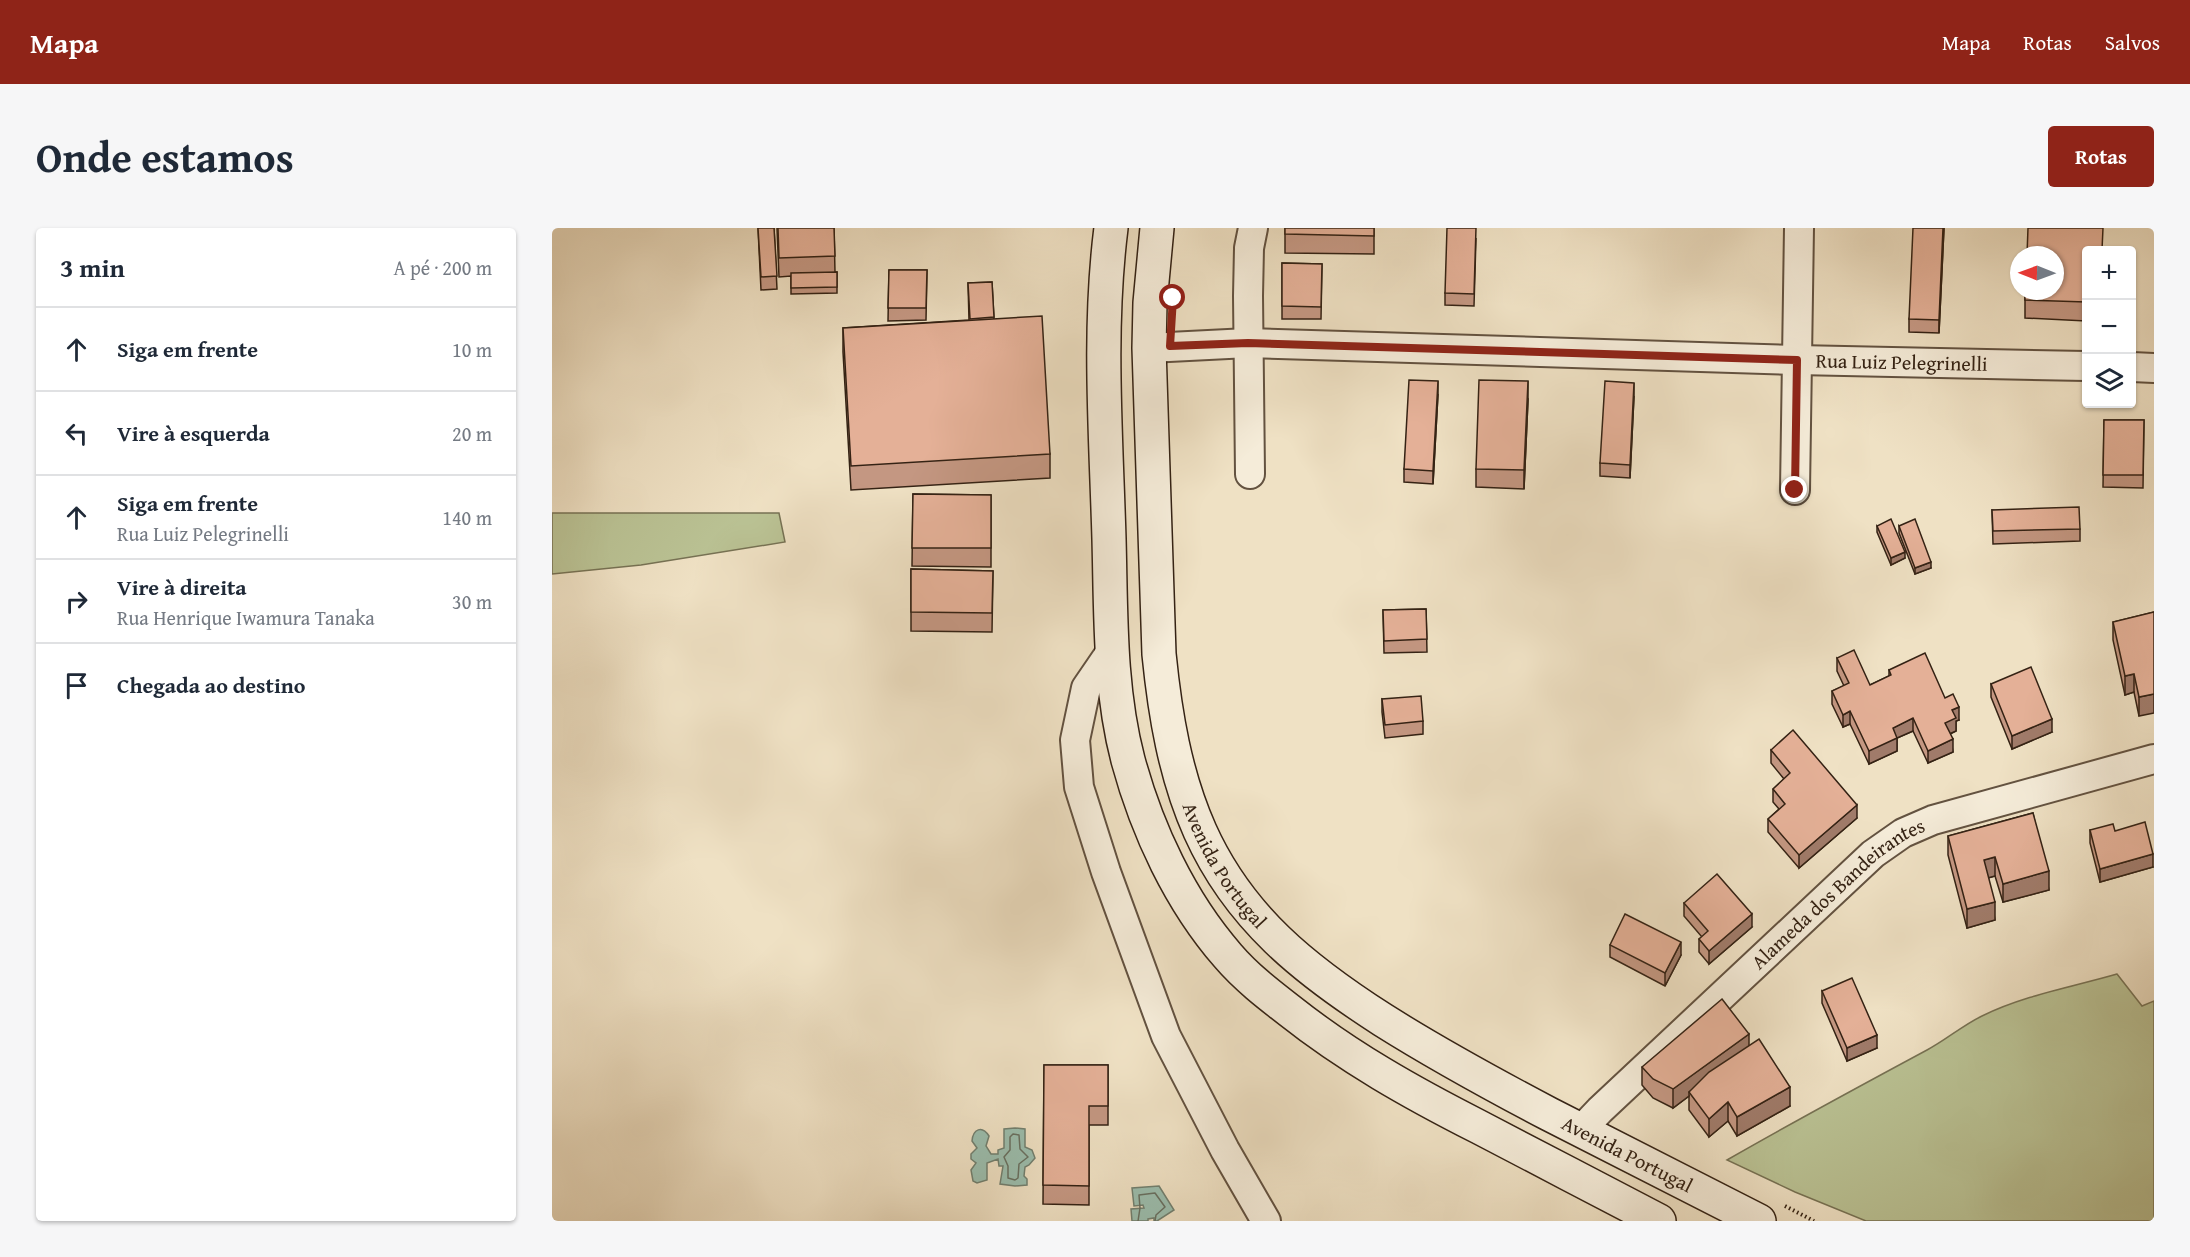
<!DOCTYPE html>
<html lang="pt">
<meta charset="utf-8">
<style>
body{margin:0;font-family:"Gentium Book Plus",serif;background:#f6f6f7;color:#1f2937}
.controls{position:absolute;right:18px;top:18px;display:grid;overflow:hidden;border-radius:6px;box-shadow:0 2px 4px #0004}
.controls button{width:54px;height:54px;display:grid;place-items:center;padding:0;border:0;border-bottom:2px solid #e0e1e3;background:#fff;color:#1f2937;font:30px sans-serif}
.compass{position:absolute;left:1458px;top:18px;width:54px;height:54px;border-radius:50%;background:#fff;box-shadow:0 2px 4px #0004;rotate:271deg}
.stop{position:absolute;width:18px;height:18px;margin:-14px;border:4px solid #8f2418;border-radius:50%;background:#fff}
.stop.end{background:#8f2418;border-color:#fff;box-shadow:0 2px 6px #0008}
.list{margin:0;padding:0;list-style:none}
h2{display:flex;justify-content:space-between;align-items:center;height:78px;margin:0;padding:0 24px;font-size:26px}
h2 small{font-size:20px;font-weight:400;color:#747a83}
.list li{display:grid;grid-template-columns:39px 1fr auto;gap:18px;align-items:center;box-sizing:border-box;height:84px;padding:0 24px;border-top:2px solid #e0e1e3}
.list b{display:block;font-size:22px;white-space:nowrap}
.list p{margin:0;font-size:20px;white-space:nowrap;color:#747a83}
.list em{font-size:20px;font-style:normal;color:#747a83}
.icon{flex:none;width:33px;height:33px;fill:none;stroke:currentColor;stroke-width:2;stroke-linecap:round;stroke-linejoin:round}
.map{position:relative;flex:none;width:1602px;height:993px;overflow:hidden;border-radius:6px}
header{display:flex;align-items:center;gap:36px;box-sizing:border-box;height:84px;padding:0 30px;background:#8f2418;color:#fff}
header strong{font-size:28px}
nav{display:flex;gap:33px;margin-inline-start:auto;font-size:21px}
.intro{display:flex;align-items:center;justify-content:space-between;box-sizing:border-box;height:144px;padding:0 36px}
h1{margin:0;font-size:42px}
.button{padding:15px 27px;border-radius:6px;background:#8f2418;color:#fff;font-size:21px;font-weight:700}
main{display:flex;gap:36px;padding:0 36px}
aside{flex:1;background:#fff;border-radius:6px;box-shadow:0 2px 4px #0004}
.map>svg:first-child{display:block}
</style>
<header>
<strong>Mapa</strong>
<nav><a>Mapa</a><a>Rotas</a><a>Salvos</a></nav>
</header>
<div class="intro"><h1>Onde estamos</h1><a class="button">Rotas</a></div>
<main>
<aside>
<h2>3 min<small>A pé · 200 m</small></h2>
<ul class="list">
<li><svg class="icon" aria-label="ahead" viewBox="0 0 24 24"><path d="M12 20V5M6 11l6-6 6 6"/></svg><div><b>Siga em frente</b></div><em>10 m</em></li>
<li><svg class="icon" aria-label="left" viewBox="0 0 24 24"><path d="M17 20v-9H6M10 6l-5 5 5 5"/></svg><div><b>Vire à esquerda</b></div><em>20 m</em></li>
<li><svg class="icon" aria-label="ahead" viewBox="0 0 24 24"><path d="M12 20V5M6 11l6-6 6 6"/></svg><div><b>Siga em frente</b><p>Rua Luiz Pelegrinelli</p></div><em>140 m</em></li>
<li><svg class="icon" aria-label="right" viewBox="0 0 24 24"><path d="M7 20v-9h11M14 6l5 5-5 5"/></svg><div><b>Vire à direita</b><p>Rua Henrique Iwamura Tanaka</p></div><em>30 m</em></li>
<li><svg class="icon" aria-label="arrive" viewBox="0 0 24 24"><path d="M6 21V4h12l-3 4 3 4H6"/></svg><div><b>Chegada ao destino</b></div></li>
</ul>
</aside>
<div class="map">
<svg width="1602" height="993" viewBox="0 0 1602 993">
<rect width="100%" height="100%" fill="#efe1c4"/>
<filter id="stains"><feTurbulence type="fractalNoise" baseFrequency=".00333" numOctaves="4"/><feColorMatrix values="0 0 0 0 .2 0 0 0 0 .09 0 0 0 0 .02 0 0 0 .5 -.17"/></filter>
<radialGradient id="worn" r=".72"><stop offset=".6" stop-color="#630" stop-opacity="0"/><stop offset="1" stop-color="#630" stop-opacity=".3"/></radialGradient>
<!-- green -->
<g fill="#bac294" stroke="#777254" stroke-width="1.5">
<polygon points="0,285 227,285 233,314 89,337 0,346"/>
<path d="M 1565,746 L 1590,778 L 1602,773 L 1602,993 L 1314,993 L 1243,964 L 1175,932 C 1241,894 1308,858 1375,822 C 1394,812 1411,797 1430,788 C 1473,767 1520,759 1565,746 Z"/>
</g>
<!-- water -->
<g fill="#9bbeae" stroke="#728070" stroke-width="1.5">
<path d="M 463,900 L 473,901 L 473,919 L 480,922 L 483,930 L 477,937 L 473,939 L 472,948 L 475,951 L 475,957 L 463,958 L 448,956 L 451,938 L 447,938 L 446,931 L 435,935 L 435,952 L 425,955 L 421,953 L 419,942 L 424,935 L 419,931 L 419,926 L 425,920 L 420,913 C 421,901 430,897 437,908 L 434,918 L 439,926 L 446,926 L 446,922 L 452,920 L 452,901 Z"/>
<polygon points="607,958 622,982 605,993 602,993 602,990 596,991 596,993 580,993 579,981 592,980 591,977 582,978 580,960"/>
</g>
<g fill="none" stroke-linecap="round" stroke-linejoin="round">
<!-- shore -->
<g stroke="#687061" stroke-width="1.5">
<polygon points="461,906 467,907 468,921 476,929 467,936 466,950 463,952 456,950 456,938 452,929 458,922 458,909"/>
<polyline points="586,993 588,980 587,967 603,965 613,979 604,987 603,993"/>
</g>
<!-- street casing -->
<g stroke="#635240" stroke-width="32">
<g id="street">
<path id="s1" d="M 597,120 L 696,115 L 1245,132 L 1534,138"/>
<polyline points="1580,139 1602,140"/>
<polyline points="698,246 696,68 697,20 701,0"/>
<polyline points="1243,262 1247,0"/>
<polyline points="560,422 534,460 523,512 527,559 554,644 614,808 673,922 714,993"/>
<path id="s2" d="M 1029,902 L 1048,882 L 1321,626 L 1351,605 L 1381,592 L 1602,531"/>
</g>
</g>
<!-- secondary casing -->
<g stroke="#342214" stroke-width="36">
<g id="secondary">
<path d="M 559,0 C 546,103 554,207 557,311 C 559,384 557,460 576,532 C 595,602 628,673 676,728 C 694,749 716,766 738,783 C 796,829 860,865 927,899 C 987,930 1047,962 1107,993"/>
<path id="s3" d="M 605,0 L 598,75 L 597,120 L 607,426 C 613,486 623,547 648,603 C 687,690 753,742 831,792 C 885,826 940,856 997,886 C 1067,922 1137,958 1207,993"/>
</g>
</g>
<!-- path -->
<polyline stroke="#342214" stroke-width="4" stroke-dasharray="1.5 3" stroke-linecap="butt" points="1233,978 1262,993"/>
<!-- street -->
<use href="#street" stroke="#f5ecd9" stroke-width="28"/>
<!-- secondary -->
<use href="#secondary" stroke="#f5ecd9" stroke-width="33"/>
</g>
<!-- wall -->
<g fill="#c49782" stroke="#342214" stroke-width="1.5">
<polygon points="206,0 222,0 225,61 209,62"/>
<polygon points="225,0 282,0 283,44 285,44 285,65 239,66 239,48 227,49"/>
<polygon points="733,0 822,0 822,26 733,25"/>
<polygon points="1392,0 1387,105 1357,104 1357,91"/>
<polygon points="924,10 922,78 893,77 893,65"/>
<polygon points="1534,22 1534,93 1473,90 1473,63"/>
<polygon points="730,35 770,36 769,91 730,91"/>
<polygon points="337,42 375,42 374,92 336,93"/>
<polygon points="440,54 442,91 498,226 498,250 299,262 291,124 291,100 417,92 416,55"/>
<polygon points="886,166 881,256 852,254 852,241"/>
<polygon points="1082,168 1078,250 1048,248 1048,235"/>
<polygon points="976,172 972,261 924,259 924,241"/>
<polygon points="1552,192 1592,192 1591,260 1551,259"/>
<polygon points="361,266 439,267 439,339 360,338"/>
<polygon points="1440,282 1528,301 1528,313 1441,316"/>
<polygon points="1325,298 1353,330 1339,337 1325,304"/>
<polygon points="1347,298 1379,340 1363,346 1347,305"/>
<polygon points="359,341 441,343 440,404 359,403"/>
<polygon points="874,381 875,424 832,425 831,382"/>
<polygon points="1602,384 1587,488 1582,464 1573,467 1561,412 1561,394"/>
<polygon points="1285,430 1318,457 1337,448 1337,442 1393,470 1407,492 1404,493 1404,503 1398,506 1401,524 1376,535 1361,503 1345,510 1345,523 1317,536 1298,496 1291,499 1280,476 1280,463 1292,458 1285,443"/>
<polygon points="1439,456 1500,504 1460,521 1439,469"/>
<polygon points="830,471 871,493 871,506 833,510 830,484"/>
<polygon points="1219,522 1305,590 1247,640 1216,604 1216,591 1227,581 1221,574 1221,561 1232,551 1219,535"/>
<polygon points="1481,585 1497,662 1451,674 1443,648 1436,650 1443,692 1415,700 1396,627 1396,608"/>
<polygon points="1538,602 1563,603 1601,639 1548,654 1538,615"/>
<polygon points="1132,675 1200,699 1157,736 1147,724 1147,711 1150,709 1132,688"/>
<polygon points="1058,717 1129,727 1113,758 1058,729"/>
<polygon points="1270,763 1325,820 1295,833 1270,775"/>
<polygon points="1197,818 1238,878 1185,908 1176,893 1157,909 1137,882 1137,868 1121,880 1101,870 1090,857 1090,839"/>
<polygon points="492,837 556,837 556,897 537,897 537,977 491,976"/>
</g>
<!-- shaded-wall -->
<g fill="#a07b6a" stroke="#342214" stroke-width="1.5">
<polygon points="1392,0 1387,105 1387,92"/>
<polygon points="886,153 886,166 881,256 881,243"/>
<polygon points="976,153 976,172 972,261 972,242"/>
<polygon points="1082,155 1082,168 1078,250 1078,237"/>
<polygon points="1353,324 1353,330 1339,337 1339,330"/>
<polygon points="1379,334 1379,340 1363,346 1363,340"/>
<polygon points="1582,446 1582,464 1573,467 1573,448"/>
<polygon points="1602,466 1602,485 1587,488 1587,469"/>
<polygon points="1407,479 1407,492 1404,493 1404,503 1393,508 1393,495 1400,482"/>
<polygon points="1298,483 1298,496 1291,499 1291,487"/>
<polygon points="1361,490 1361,503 1345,510 1345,523 1317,536 1317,523 1341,500"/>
<polygon points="1500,491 1500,504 1460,521 1460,508"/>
<polygon points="1401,511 1401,524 1376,535 1376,523"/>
<polygon points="1305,577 1305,590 1247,640 1247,627"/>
<polygon points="1601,626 1601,639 1548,654 1548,641"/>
<polygon points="1443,629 1443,648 1432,651 1432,632"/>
<polygon points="1497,643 1497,662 1451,674 1451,656"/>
<polygon points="1443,674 1443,692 1415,700 1415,681"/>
<polygon points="1200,686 1200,699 1157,736 1157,723"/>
<polygon points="1129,714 1129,727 1113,758 1113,745"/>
<polygon points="1197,806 1197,825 1137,864 1137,868 1121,880 1121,861"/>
<polygon points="1325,807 1325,820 1295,833 1295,820"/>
<polygon points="1238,859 1238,878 1185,908 1185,889"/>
<polygon points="1176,874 1176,893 1157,909 1157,891"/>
</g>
<!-- building -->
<g fill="#e4b097" stroke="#342214" stroke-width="1.5">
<polygon points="206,0 222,0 225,48 209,49"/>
<polygon points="226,0 282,0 283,28 227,30"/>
<polygon points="733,0 822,0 822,8 733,6"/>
<polygon points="895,0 924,0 922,66 893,65"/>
<polygon points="1361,0 1391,0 1387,92 1357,91"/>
<polygon points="1476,0 1551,0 1550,22 1534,22 1534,74 1473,72 1473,63 1503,63 1503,27 1475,27"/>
<polygon points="730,35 770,36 769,79 730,78"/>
<polygon points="337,42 375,42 374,80 336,80"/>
<polygon points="285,44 285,59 239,60 239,45"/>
<polygon points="440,54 442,89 418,91 416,55"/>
<polygon points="490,88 498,226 299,238 291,100"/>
<polygon points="857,152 886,153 881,243 852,241"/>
<polygon points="927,152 976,153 972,242 924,241"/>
<polygon points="1053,153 1082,155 1078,237 1048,235"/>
<polygon points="1552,192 1592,192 1591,247 1551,247"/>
<polygon points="361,266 439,267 439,320 360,320"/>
<polygon points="1527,279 1528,301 1441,303 1440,282"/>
<polygon points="1339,291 1353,324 1339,330 1325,298"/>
<polygon points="1363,291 1379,334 1363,340 1347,298"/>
<polygon points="359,341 441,343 440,385 359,384"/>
<polygon points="874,381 875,411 832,413 831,382"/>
<polygon points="1602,384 1602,466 1587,469 1582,446 1573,448 1561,394"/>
<polygon points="1302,422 1318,457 1339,447 1337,442 1373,425 1393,470 1401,466 1407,479 1400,482 1404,490 1393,495 1401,511 1376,523 1361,490 1341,500 1345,510 1317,523 1298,483 1291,487 1280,463 1297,455 1285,430"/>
<polygon points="1479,439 1500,491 1460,508 1439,456"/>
<polygon points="869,468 871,493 833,497 830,471"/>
<polygon points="1241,502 1305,577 1247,627 1216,591 1233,576 1221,561 1238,545 1219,522"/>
<polygon points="1481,585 1497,643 1451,656 1443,629 1432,632 1443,674 1415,681 1396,608"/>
<polygon points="1593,594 1601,626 1548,641 1538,602 1561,596 1563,603"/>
<polygon points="1165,646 1200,686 1157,723 1147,711 1156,703 1132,675"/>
<polygon points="1073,686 1129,714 1113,745 1058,717"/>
<polygon points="1300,750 1325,807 1295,820 1270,763"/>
<polygon points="1170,771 1197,806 1121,861 1101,851 1090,839"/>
<polygon points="1207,811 1238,859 1185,889 1176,874 1157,891 1137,864 1157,844"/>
<polygon points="492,837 556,837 556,878 537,878 537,958 491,957"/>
</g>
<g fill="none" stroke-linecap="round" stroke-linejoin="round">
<!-- route -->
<polyline stroke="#8f2418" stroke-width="8" points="621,70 618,118 696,115 1245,132 1243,262"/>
</g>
<g text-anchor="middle" stroke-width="5" stroke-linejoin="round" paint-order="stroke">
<!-- street labels -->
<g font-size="20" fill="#342214" stroke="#f5ecd9">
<text dy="7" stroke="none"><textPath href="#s1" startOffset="753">Rua Luiz Pelegrinelli</textPath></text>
<text dy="7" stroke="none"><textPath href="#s3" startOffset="651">Avenida Portugal</textPath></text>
<text dy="7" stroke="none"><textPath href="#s2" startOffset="350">Alameda dos Bandeirantes</textPath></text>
<text dy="7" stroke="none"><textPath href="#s3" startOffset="1155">Avenida Portugal</textPath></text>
</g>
</g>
<rect width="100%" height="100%" filter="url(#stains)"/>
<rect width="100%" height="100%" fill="url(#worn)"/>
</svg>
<div class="controls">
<button>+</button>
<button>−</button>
<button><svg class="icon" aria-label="layers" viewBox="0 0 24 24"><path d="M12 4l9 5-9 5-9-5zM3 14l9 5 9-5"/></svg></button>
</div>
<svg class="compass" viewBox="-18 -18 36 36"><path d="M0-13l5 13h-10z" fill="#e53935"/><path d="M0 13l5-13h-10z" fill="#747a83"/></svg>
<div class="stop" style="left:621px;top:70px"></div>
<div class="stop end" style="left:1243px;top:262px"></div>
</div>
</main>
